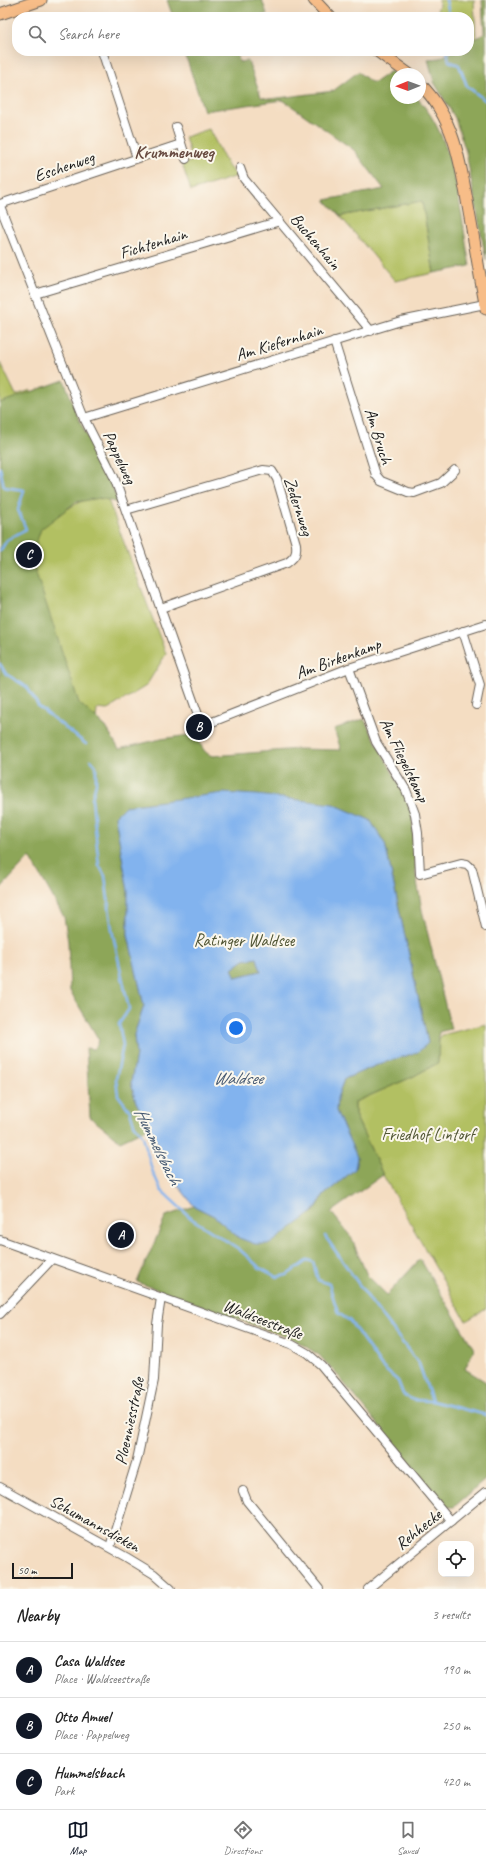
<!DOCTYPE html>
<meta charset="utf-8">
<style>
body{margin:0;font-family:Caveat,sans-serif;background:#f6f6f6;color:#222}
.controls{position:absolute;right:12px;bottom:12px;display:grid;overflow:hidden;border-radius:8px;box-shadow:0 4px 16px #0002}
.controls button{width:36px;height:36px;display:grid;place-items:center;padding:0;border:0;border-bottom:1px solid #e0e0e0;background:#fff;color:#222;font:20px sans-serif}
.compass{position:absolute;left:390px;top:68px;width:36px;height:36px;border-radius:50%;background:#fff;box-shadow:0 4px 16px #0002;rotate:269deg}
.scale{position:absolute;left:12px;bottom:10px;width:61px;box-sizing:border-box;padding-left:4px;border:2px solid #1c1c1c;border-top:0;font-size:11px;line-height:14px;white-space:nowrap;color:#1c1c1c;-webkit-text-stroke:3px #fbf7ec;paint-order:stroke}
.you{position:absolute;left:236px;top:1028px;width:14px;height:14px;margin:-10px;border:3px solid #fff;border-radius:50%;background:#1a73e8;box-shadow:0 0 0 6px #1a73e833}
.badge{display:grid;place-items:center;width:26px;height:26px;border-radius:50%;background:#111827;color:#fff;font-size:13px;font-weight:700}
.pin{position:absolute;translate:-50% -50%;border:2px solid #fff;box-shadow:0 1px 4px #0006}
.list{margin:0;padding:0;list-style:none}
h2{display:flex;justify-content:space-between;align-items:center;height:52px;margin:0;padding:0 16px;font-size:17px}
h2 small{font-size:13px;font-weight:400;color:#767676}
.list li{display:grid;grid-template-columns:26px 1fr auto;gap:12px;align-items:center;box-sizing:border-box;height:56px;padding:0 16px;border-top:1px solid #e0e0e0}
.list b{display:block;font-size:15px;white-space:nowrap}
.list p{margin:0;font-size:13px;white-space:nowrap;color:#767676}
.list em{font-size:13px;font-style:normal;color:#767676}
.icon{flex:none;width:22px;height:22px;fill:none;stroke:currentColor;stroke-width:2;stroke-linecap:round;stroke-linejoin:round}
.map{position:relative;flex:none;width:486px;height:1589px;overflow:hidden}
.search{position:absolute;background:#fff;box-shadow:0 4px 16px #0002;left:12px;right:12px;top:12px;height:44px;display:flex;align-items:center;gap:10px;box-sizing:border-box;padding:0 14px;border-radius:16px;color:#767676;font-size:15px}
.sheet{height:220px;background:#fff}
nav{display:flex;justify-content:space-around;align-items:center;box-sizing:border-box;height:56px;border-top:1px solid #e0e0e0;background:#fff;font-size:11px;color:#767676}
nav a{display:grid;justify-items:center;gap:2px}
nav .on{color:#111827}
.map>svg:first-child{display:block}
</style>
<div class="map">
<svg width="486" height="1589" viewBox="0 0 486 1589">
<rect width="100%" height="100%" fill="#fbf7ec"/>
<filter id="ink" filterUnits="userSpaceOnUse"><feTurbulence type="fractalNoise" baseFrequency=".025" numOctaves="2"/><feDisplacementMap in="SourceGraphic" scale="8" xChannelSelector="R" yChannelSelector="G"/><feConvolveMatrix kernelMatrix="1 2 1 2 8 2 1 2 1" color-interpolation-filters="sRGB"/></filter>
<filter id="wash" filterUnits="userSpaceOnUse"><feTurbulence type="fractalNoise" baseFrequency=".012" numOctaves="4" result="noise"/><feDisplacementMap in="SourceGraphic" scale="16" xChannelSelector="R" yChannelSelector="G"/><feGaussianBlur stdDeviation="0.9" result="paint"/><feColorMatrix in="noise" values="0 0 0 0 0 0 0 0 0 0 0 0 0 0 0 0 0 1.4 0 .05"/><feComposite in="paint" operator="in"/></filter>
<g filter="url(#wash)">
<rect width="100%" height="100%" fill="#f4ddc2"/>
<!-- green -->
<g fill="#b2c062" stroke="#676e3f">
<polygon points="439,0 474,0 476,39 469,42 469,17 435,17 439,5"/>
<polygon points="209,129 228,166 237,176 191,191 182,164 192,161 185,137"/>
<polygon points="422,201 434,273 395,281 340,216"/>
<path d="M 0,362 L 16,395 L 31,390 L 46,423 L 68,509 C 79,500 95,496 108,500 L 166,654 L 146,686 L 107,710 L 97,709 L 96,721 L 0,722 Z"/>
<polygon points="486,1024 486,1309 466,1321 383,1175 355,1115 355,1102 412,1077 438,1063 439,1039 442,1035"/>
</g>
<!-- forest -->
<g fill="#8da658" stroke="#54613a">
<polygon points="167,0 262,0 267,14 255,17 173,17"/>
<polygon points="482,0 486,0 486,260 466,152 455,118 434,82 428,59 440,58 453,51 469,51 469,42 484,34"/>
<path d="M 184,51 L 237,51 L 239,62 L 248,61 L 261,97 L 270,99 L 333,91 L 358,72 L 371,82 L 375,82 L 391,71 L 396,76 L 396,98 L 417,98 C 456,138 460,213 470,266 L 434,273 L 422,201 L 340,216 L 325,200 L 384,189 L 354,150 L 283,100 L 204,111 Z"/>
<path d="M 64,380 L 80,422 L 110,480 L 118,503 L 100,498 L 76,502 L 41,529 L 31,558 L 79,703 L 106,727 L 119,749 L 161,739 L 196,734 C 200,743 203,754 213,756 L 298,749 L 341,750 L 334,729 L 364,719 L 402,790 L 412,814 L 416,876 L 422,910 L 451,1029 L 439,1032 L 438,1063 L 412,1077 L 355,1102 L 355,1115 L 383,1175 L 331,1212 L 351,1237 L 367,1275 L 387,1295 L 420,1259 L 474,1349 L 465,1369 L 486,1382 L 486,1479 L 454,1507 L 446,1507 L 335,1372 L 319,1355 L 295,1340 L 137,1282 L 166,1216 L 194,1206 L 214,1216 L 239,1238 L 313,1213 L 324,1195 L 355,1169 L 357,1158 L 336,1111 L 337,1098 L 344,1079 L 382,1063 L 418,1052 L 428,1042 L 385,844 L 370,820 L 115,816 L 128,891 L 128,935 L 144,1006 L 134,1035 L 136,1055 L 131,1083 L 136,1102 L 150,1127 L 120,1141 L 90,1117 L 86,1048 L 93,1049 L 97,1045 L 99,1040 L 70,991 L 68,942 L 64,917 L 30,857 L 0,889 L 0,403 Z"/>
<polygon points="257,958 261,971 236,977 232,969 244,960"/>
</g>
<!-- water -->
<path fill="#82b3ee" stroke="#4f6885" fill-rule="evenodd" d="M 223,793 L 257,795 L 333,804 L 370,820 L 385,844 L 428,1043 L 418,1052 L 382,1063 L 344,1079 L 337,1098 L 336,1111 L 357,1157 L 355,1169 L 324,1195 L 313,1212 L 270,1244 L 255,1244 L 239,1238 L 214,1216 L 194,1206 L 163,1166 L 159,1146 L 136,1102 L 131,1083 L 136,1055 L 134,1035 L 144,1006 L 128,935 L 128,891 L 115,816 L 125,806 ZM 257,958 L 261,971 L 236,977 L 232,969 L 244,960 Z"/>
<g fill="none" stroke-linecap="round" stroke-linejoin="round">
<!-- stream -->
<g stroke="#82b3ee" stroke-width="2.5">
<polyline points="446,0 450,17"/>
<polyline points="447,51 449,61 459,65 467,86 486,101"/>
<polyline points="0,468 4,487 24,490 18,510 26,529 7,540 0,551"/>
<polyline points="0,664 6,674 27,687 39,707 86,744"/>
<polyline points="91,760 96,766 96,783 92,799 99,865 105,876 112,930 129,1009 119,1024 123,1045 116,1079 118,1095 130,1111 134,1124 143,1136 152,1170 161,1190 192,1219 239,1249 260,1268 277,1277 287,1275 308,1260 313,1262 318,1280 329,1284 338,1313 350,1321 382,1367 398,1381 403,1394 413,1400 432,1401 486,1415"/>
<polyline points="325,1236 372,1303 419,1364 432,1401"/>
</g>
</g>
</g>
<g filter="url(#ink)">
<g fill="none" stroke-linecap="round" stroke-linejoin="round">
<!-- minor casing -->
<g stroke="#686056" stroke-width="10">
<g id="minor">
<polyline points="102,51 137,158"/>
<polyline points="176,127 186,159"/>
<polyline points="240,168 244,179 371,331"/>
<polyline points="0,204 181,144"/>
<polyline points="0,206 84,418 114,477 202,726 349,668 486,624"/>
<polyline points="35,294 280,221"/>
<polyline points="334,341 376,475 381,481 408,492 414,493 441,483 455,470"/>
<polyline points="84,418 401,321 485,304"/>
<path d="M 126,510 L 263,470 L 272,471 L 277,479 L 296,544 C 297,554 295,557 287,563 L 161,608"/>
<polyline points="463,631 480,685 476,705"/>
<polyline points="349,668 376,742 406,790 415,814 418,833 420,874 461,863 467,864 472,869 486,927"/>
<polyline points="0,1240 291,1344 307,1353 321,1365 451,1521"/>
<polyline points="0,1314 52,1259"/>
<polyline points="0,1487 126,1557 154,1574 171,1589"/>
<polyline points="243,1491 247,1501 319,1589"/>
<polyline points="110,1547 137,1460 154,1380 157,1324 161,1298"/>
<polyline points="368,1589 486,1492"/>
</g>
</g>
<!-- major casing -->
<g stroke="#686056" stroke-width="13">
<g id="major">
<polyline points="314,0 330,17"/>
<polyline points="0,14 41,0"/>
<polyline points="377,51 409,74"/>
<path d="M 420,84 C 455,118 461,166 469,212 C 475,245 480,277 486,309"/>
</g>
</g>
<!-- minor -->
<use href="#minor" stroke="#fff" stroke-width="8"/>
<!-- major -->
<use href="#major" stroke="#f7bd88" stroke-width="11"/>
</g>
</g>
<g text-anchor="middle" stroke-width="4" stroke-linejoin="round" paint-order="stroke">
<!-- street labels -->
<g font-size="17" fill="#1c1c1c" stroke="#fbf7ec">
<text transform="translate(64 166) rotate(-19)" y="6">Eschenweg</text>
<text transform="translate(316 241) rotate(50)" y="6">Buchenhain</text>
<text transform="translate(153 243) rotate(-17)" y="6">Fichtenhain</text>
<text transform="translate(279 342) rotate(-17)" y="6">Am Kiefernhain</text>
<text transform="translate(379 436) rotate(73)" y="6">Am Bruch</text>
<text transform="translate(120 457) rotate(65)" y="6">Pappelweg</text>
<text transform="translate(299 506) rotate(72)" y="6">Zedernweg</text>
<text transform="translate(338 658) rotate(-20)" y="6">Am Birkenkamp</text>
<text transform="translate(405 760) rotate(64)" y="6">Am Fliegelskamp</text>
<text transform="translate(263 1319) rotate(21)" y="6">Waldseestraße</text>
<text transform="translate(129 1421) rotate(-78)" y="6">Ploenniesstraße</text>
<text transform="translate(95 1523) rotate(29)" y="6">Schumannsdieken</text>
<text transform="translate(418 1529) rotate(-39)" y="6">Rehhecke</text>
</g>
<!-- park labels -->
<g font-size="17" fill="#505534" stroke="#fbf7ec">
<text x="244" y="946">Ratinger Waldsee</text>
<text x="428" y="1140">Friedhof Lintorf</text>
</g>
<!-- neighbourhood labels -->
<g font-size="18" font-weight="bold" fill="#684b41" stroke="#fbf7ec">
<text x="174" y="158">Krummenweg</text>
</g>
<!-- water labels -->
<g font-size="18" font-style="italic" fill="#455870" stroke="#fbf7ec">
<text x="238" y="1084">Waldsee</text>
<text transform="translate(158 1146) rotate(64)" y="6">Hummelsbach</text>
</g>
</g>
</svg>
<div class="controls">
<button><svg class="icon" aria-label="locate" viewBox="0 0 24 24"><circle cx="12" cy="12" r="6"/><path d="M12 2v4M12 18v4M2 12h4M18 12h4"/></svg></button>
</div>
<svg class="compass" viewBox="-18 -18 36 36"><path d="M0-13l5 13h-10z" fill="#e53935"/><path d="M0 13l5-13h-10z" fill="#767676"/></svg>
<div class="scale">50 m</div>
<div class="you"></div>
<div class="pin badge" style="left:121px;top:1235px">A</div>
<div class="pin badge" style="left:199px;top:727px">B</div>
<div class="pin badge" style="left:29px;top:555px">C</div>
<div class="search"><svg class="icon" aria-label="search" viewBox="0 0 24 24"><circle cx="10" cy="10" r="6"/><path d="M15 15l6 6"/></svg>Search here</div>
</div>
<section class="sheet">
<h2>Nearby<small>3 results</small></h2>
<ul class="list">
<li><span class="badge">A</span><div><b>Casa Waldsee</b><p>Place · Waldseestraße</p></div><em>190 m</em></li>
<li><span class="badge">B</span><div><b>Otto Amuel</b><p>Place · Pappelweg</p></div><em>250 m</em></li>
<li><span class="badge">C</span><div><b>Hummelsbach</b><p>Park</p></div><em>420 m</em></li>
</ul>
</section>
<nav>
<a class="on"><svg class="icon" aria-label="map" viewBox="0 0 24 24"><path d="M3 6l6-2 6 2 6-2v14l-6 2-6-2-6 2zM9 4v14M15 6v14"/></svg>Map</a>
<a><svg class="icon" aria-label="directions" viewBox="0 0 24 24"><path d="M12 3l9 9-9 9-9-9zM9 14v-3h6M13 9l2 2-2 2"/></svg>Directions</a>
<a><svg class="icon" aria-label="saved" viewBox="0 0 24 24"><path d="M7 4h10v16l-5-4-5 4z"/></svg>Saved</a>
</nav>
